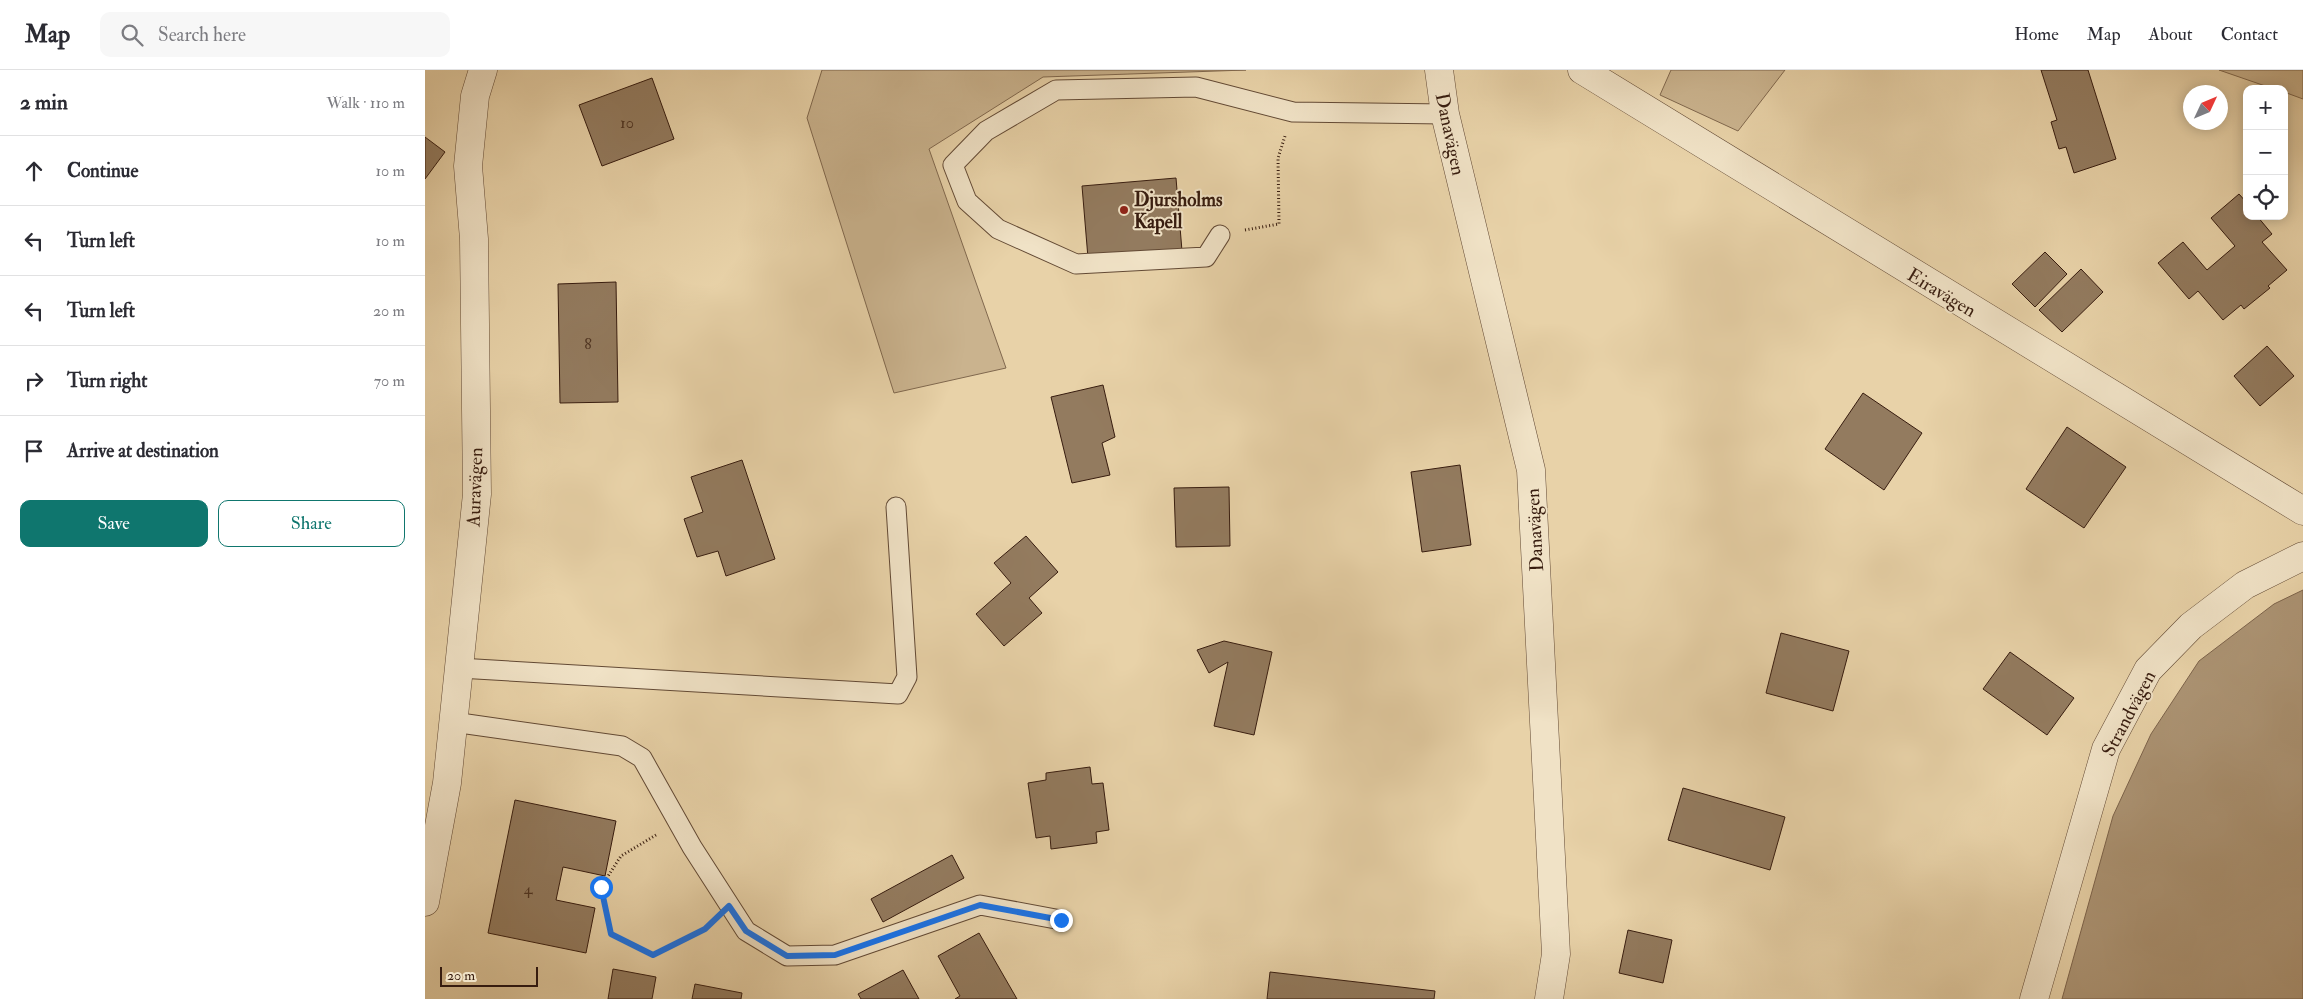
<!DOCTYPE html>
<meta charset="utf-8">
<style>
body{margin:0;font-family:"IM FELL Double Pica",serif;background:#f7f7f7;color:#2b2b33}
.controls{position:absolute;right:15px;top:15px;display:grid;overflow:hidden;border-radius:10px;box-shadow:0 2px 12px #0003}
.controls button{width:45px;height:45px;display:grid;place-items:center;padding:0;border:0;border-bottom:1px solid #e1e1e2;background:#fff;color:#2b2b33;font:25px sans-serif}
.compass{position:absolute;left:1758px;top:15px;width:45px;height:45px;border-radius:50%;background:#fff;box-shadow:0 2px 12px #0003;rotate:46deg}
.scale{position:absolute;left:15px;bottom:12px;width:98px;box-sizing:border-box;padding-left:5px;border:2px solid #371c0f;border-top:0;font-size:14px;line-height:18px;white-space:nowrap;color:#371c0f;-webkit-text-stroke:4px #f0e2c6;paint-order:stroke}
.stop{position:absolute;width:15px;height:15px;margin:-11px;border:4px solid #1a73e8;border-radius:50%;background:#fff}
.stop.end{background:#1a73e8;border-color:#fff;box-shadow:0 1px 5px #0008}
.list{margin:0;padding:0;list-style:none}
h2{display:flex;justify-content:space-between;align-items:center;height:65px;margin:0;padding:0 20px;font-size:21px}
h2 small{font-size:16px;font-weight:400;color:#7c7c81}
.list li{display:grid;grid-template-columns:32px 1fr auto;gap:15px;align-items:center;box-sizing:border-box;height:70px;padding:0 20px;border-top:1px solid #e1e1e2}
.list b{display:block;font-size:19px;white-space:nowrap}
.list em{font-size:16px;font-style:normal;color:#7c7c81}
.actions{display:flex;gap:10px;padding:15px 20px}
.actions a{flex:1;padding:11px 0;border:1px solid #0f766e;border-radius:10px;text-align:center;font-size:18px;color:#0f766e}
.actions .main{background:#0f766e;color:#fff}
.icon{flex:none;width:28px;height:28px;fill:none;stroke:currentColor;stroke-width:2;stroke-linecap:round;stroke-linejoin:round}
.map{position:relative;flex:none;width:1878px;height:929px;overflow:hidden}
header{display:flex;align-items:center;gap:30px;box-sizing:border-box;height:70px;padding:0 25px;background:#fff;border-bottom:1px solid #e1e1e2}
header strong{font-size:24px}
nav{display:flex;gap:28px;margin-inline-start:auto;font-size:18px}
.search{width:350px;height:45px;background:#f7f7f7;display:flex;align-items:center;gap:12px;box-sizing:border-box;padding:0 18px;border-radius:10px;color:#7c7c81;font-size:19px}
main{display:flex}
aside{flex:1;background:#fff}
.map>svg:first-child{display:block}
</style>
<header>
<strong>Map</strong>
<div class="search"><svg class="icon" aria-label="search" viewBox="0 0 24 24"><circle cx="10" cy="10" r="6"/><path d="M15 15l6 6"/></svg>Search here</div>
<nav><a>Home</a><a>Map</a><a>About</a><a>Contact</a></nav>
</header>
<main>
<aside>
<h2>2 min<small>Walk · 110 m</small></h2>
<ul class="list">
<li><svg class="icon" aria-label="ahead" viewBox="0 0 24 24"><path d="M12 20V5M6 11l6-6 6 6"/></svg><div><b>Continue</b></div><em>10 m</em></li>
<li><svg class="icon" aria-label="left" viewBox="0 0 24 24"><path d="M17 20v-9H6M10 6l-5 5 5 5"/></svg><div><b>Turn left</b></div><em>10 m</em></li>
<li><svg class="icon" aria-label="left" viewBox="0 0 24 24"><path d="M17 20v-9H6M10 6l-5 5 5 5"/></svg><div><b>Turn left</b></div><em>20 m</em></li>
<li><svg class="icon" aria-label="right" viewBox="0 0 24 24"><path d="M7 20v-9h11M14 6l5 5-5 5"/></svg><div><b>Turn right</b></div><em>70 m</em></li>
<li><svg class="icon" aria-label="arrive" viewBox="0 0 24 24"><path d="M6 21V4h12l-3 4 3 4H6"/></svg><div><b>Arrive at destination</b></div></li>
</ul>
<div class="actions"><a class="main">Save</a><a>Share</a></div>
</aside>
<div class="map">
<svg width="1878" height="929" viewBox="0 0 1878 929">
<rect width="100%" height="100%" fill="#e8d2a8"/>
<filter id="stains"><feTurbulence type="fractalNoise" baseFrequency=".004" numOctaves="4"/><feColorMatrix values="0 0 0 0 .2 0 0 0 0 .09 0 0 0 0 .02 0 0 0 .5 -.17"/></filter>
<radialGradient id="worn" r=".72"><stop offset=".6" stop-color="#630" stop-opacity="0"/><stop offset="1" stop-color="#630" stop-opacity=".3"/></radialGradient>
<!-- green -->
<g fill="#cab38e" stroke="#80684e">
<polygon points="397,0 821,0 618,7 504,79 581,298 469,323 382,48"/>
<polygon points="1246,0 1360,0 1313,61 1235,25"/>
<polygon points="1794,0 1878,0 1878,29 1859,22 1859,19 1849,19"/>
</g>
<!-- water -->
<polygon fill="#ac9474" stroke="#7d644c" points="1878,520 1878,929 1637,929 1688,746 1726,664 1774,591 1849,534"/>
<!-- building -->
<g fill="#937b5f" stroke="#371c0f">
<polygon points="1616,0 1663,0 1691,89 1649,103 1641,77 1634,79 1626,52 1632,50"/>
<polygon points="227,8 249,69 177,96 154,35"/>
<polygon points="0,67 20,82 0,109"/>
<polygon points="751,108 757,181 663,188 657,116"/>
<polygon points="1814,124 1822,133 1822,146 1832,146 1847,164 1837,172 1862,200 1843,216 1845,218 1819,239 1816,235 1798,250 1773,221 1764,229 1733,193 1758,172 1782,200 1810,176 1786,148"/>
<polygon points="1620,182 1642,204 1610,237 1587,214"/>
<polygon points="1656,199 1678,222 1637,262 1614,240"/>
<polygon points="191,212 193,332 135,333 133,214"/>
<polygon points="1842,276 1869,306 1835,336 1809,306"/>
<polygon points="678,315 690,367 677,373 685,405 647,413 626,327"/>
<polygon points="1438,323 1497,363 1459,420 1400,379"/>
<polygon points="1642,357 1701,397 1659,458 1601,419"/>
<polygon points="317,390 350,489 301,506 293,481 272,487 259,449 278,442 266,407"/>
<polygon points="1035,395 1046,475 997,482 986,402"/>
<polygon points="804,417 805,476 751,477 749,418"/>
<polygon points="601,466 633,502 604,528 617,543 579,576 551,544 586,513 569,493"/>
<polygon points="1356,563 1424,581 1408,641 1341,623"/>
<polygon points="799,571 847,582 829,665 789,656 803,592 784,603 772,580"/>
<polygon points="1585,582 1649,628 1622,665 1558,619"/>
<polygon points="665,697 667,714 678,713 684,760 671,762 672,773 626,779 625,766 611,768 603,713 621,710 621,703"/>
<polygon points="1258,718 1360,747 1345,800 1243,770"/>
<polygon points="90,730 191,751 180,806 138,797 131,830 170,838 161,883 63,863"/>
<polygon points="527,785 539,808 458,852 446,829"/>
<polygon points="1203,860 1247,870 1238,913 1194,903"/>
<polygon points="554,863 592,929 530,929 535,926 513,886"/>
<polygon points="188,899 231,907 227,929 183,929"/>
<polygon points="478,900 494,929 436,929 433,924"/>
<polygon points="845,902 1010,921 1009,929 842,929"/>
<polygon points="270,914 317,923 316,929 267,929"/>
</g>
<g fill="none" stroke-linecap="round" stroke-linejoin="round">
<!-- service casing -->
<g stroke="#634a35" stroke-width="21">
<g id="service">
<polyline points="795,165 781,187 651,194 573,159 542,131 528,95 561,61 631,20 771,17 868,42 1020,44"/>
<polyline points="34,598 473,624 482,607 471,437"/>
<polyline points="28,652 197,676 217,688 267,777 321,861 362,886 410,885 555,835 636,850"/>
</g>
</g>
<!-- minor casing -->
<g stroke="#634a35" stroke-width="29">
<g id="minor">
<polyline points="1014,0 1020,44 1106,400 1131,884 1124,929"/>
<polyline points="1157,0 1878,441"/>
<polyline points="0,832 22,713 52,424 49,169 43,96 50,26 58,0"/>
<polyline points="1609,929 1681,679 1723,600 1766,556 1820,515 1878,486"/>
</g>
</g>
<!-- path -->
<g stroke="#371c0f" stroke-width="3" stroke-dasharray="1 2.5" stroke-linecap="butt">
<polyline points="820,160 854,154 853,88 860,66"/>
<polyline points="231,765 196,786 176,817 186,863 228,885 280,859 285,853"/>
</g>
<!-- service -->
<use href="#service" stroke="#f0e2c6" stroke-width="19"/>
<!-- minor -->
<use href="#minor" stroke="#f0e2c6" stroke-width="28"/>
</g>
<g fill="none" stroke-linecap="round" stroke-linejoin="round">
<!-- route -->
<polyline stroke="#1a73e8" stroke-width="6" points="176,817 186,864 228,885 280,859 304,836 321,861 362,886 410,885 555,835 636,850"/>
</g>
<!-- markers -->
<circle fill="#8f2418" stroke="#f0e2c6" stroke-width="2" cx="699" cy="140" r="5"/>
<g text-anchor="middle" stroke-width="4" stroke-linejoin="round" paint-order="stroke">
<!-- number labels -->
<g font-size="16" fill="#4e3423">
<text x="202" y="58">10</text>
<text x="163" y="279">8</text>
<text x="103" y="824">4</text>
</g>
<!-- street labels -->
<g font-size="19" fill="#371c0f" stroke="#f0e2c6">
<text transform="translate(1026 64) rotate(78)" y="7">Danavägen</text>
<text transform="translate(1517 222) rotate(31)" y="7">Eiravägen</text>
<text transform="translate(49 417) rotate(-88)" y="7">Auravägen</text>
<text transform="translate(1109 460) rotate(-93)" y="7">Danavägen</text>
<text transform="translate(1703 643) rotate(-62)" y="7">Strandvägen</text>
</g>
<!-- poi labels -->
<g font-size="19" font-weight="bold" fill="#371c0f" stroke="#f0e2c6" text-anchor="start">
<text x="709" y="136">Djursholms<tspan x="709" dy="22">Kapell</tspan></text>
</g>
</g>
<rect width="100%" height="100%" filter="url(#stains)"/>
<rect width="100%" height="100%" fill="url(#worn)"/>
</svg>
<div class="controls">
<button>+</button>
<button>−</button>
<button><svg class="icon" aria-label="locate" viewBox="0 0 24 24"><circle cx="12" cy="12" r="6"/><path d="M12 2v4M12 18v4M2 12h4M18 12h4"/></svg></button>
</div>
<svg class="compass" viewBox="-18 -18 36 36"><path d="M0-13l5 13h-10z" fill="#e53935"/><path d="M0 13l5-13h-10z" fill="#7c7c81"/></svg>
<div class="scale">20 m</div>
<div class="stop" style="left:176px;top:817px"></div>
<div class="stop end" style="left:636px;top:850px"></div>
</div>
</main>
